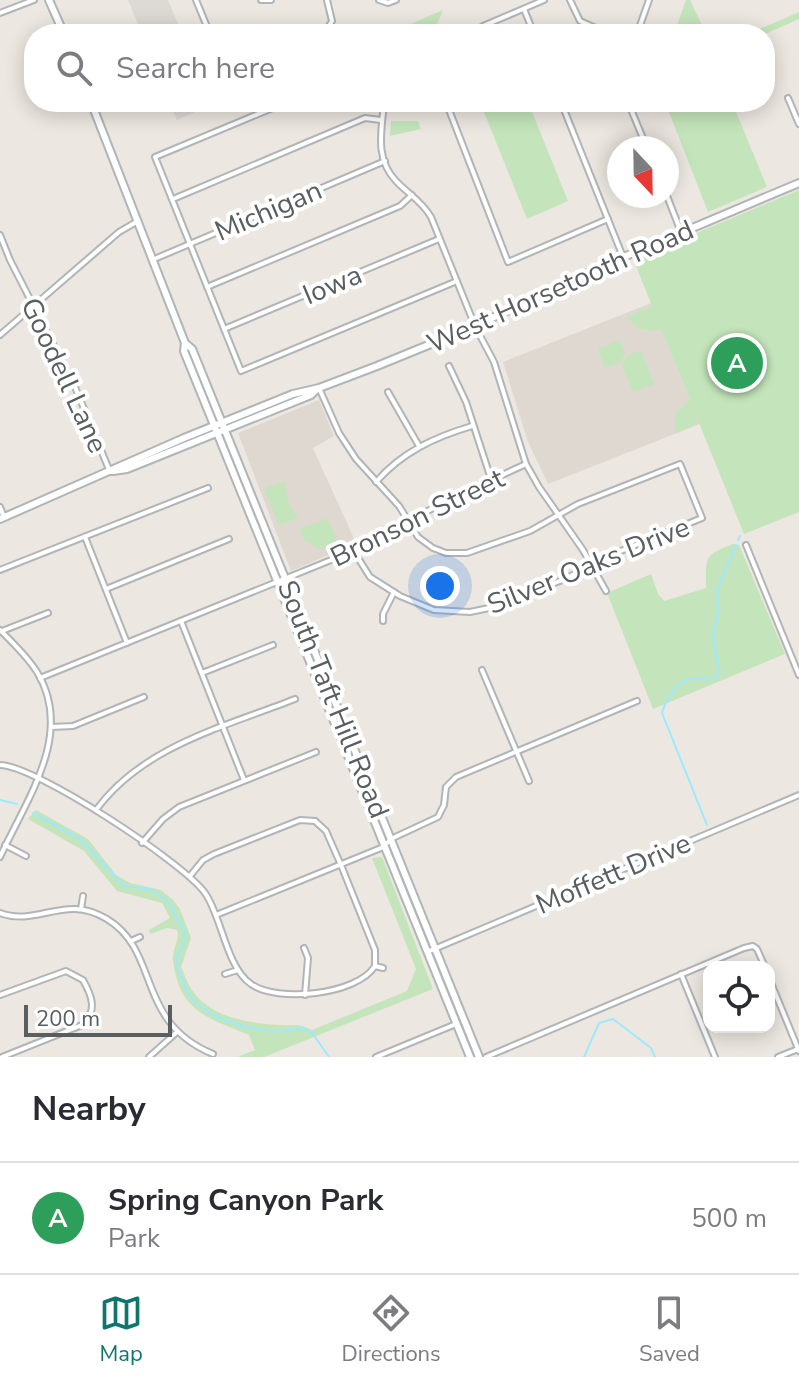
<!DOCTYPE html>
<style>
body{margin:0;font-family:"Nunito Sans",sans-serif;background:#f7f7f7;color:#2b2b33}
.controls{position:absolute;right:24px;bottom:24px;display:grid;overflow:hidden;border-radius:16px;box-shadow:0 4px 20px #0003}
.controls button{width:72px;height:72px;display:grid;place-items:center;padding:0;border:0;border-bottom:2px solid #e1e1e2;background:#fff;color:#2b2b33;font:40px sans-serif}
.compass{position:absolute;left:607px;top:136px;width:72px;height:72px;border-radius:50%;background:#fff;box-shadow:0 4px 20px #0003;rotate:158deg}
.scale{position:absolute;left:24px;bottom:20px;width:148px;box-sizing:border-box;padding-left:8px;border:4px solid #595e61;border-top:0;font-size:22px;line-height:28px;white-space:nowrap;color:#595e61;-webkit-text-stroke:6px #fff;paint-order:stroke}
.you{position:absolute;left:440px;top:586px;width:28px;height:28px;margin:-20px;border:6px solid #fff;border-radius:50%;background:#1a73e8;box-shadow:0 0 0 12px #1a73e833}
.badge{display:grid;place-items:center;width:52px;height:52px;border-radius:50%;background:#0f766e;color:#fff;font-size:26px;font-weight:700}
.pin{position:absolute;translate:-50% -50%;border:4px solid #fff;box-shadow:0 2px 8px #0006}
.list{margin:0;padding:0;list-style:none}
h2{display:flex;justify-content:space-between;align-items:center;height:104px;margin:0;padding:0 32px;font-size:34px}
h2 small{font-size:26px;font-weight:400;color:#7c7c81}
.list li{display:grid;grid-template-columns:52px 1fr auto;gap:24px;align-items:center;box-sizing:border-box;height:112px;padding:0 32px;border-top:2px solid #e1e1e2}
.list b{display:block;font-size:30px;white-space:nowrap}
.list p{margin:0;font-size:26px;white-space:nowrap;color:#7c7c81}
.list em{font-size:26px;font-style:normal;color:#7c7c81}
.icon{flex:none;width:44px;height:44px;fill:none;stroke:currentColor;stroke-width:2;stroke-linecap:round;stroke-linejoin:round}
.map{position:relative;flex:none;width:799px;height:1057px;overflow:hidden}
.search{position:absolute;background:#fff;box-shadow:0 4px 20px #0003;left:24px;right:24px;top:24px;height:88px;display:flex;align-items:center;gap:20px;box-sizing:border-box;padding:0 28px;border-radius:32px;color:#7c7c81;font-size:30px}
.sheet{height:216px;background:#fff}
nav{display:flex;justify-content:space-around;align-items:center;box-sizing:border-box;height:112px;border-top:2px solid #e1e1e2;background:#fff;font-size:22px;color:#7c7c81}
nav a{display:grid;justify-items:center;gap:4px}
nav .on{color:#0f766e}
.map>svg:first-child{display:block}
</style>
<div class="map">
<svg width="799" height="1057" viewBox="0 0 799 1057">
<rect width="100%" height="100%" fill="#ece7e0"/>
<!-- industrial -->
<g fill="#ddd9d4">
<polygon points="128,0 168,0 182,34 142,34"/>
<polygon points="169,102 210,102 211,105 177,120"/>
</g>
<!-- education -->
<g fill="#ded8d1">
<polygon points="651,303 700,424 548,484 528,442 503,362"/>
<polygon points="319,400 334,436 313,448 356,543 291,571 238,433"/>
</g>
<!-- green -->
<g fill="#c4e5bb">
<polygon points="686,0 690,0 705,32 724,34 674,34"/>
<polygon points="443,10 433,34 387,34"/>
<polygon points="799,12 799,19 765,34 748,34"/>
<polygon points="480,102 528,102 568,201 527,219"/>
<polygon points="665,102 732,102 767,187 708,212"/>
<polygon points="391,121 418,121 421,129 390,136"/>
<path d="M 799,190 L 799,512 L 744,534 L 693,408 L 698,424 L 675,433 L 675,414 L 690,399 L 661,329 C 647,333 635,330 627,316 L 652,306 L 636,266 L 639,257 Z"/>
<polygon points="620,340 625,354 620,363 605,368 598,349"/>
<polygon points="641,350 654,384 633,392 622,365 628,355"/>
<polygon points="284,481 289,499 287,501 298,518 279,525 264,489"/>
<polygon points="327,518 338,541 320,549 305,541 300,529"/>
<path d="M 733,544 L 739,545 L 785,654 L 653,709 L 607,593 L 651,574 L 658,594 L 664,601 L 706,588 C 706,558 703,555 733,544 Z"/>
<path d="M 36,810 L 88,839 L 116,875 L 130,883 L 161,890 L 173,900 L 180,909 L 191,938 L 181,967 C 185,975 187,983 192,990 C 210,1018 252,1024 283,1025 C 295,1026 300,1023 312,1030 L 407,991 L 416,969 L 372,858 L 382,857 L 433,989 L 264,1057 L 237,1057 L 255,1050 L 249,1035 C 208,1018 179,1012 173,960 C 172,949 180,941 177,930 L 167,928 L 150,934 L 149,930 L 170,918 L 162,903 L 117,891 L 84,851 L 28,819 Z"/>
</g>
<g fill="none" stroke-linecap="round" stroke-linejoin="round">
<!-- stream -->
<g stroke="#9de9ff" stroke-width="2">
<polyline points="738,540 740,536"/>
<polyline points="0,800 17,804"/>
<polyline points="33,813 80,839 124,886 151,890 168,901 184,931 185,941 177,957 178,970 191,999 214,1016 245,1027 275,1032 302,1028 313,1034 329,1057"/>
<path d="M 707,825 L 662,713 C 665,702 675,684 687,680 C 699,676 708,683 719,674 L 713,635 L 718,611 L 717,590 L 736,545"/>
<polyline points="584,1057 599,1023 613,1019 651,1048 655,1057"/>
</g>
<!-- street casing -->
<g stroke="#b1b5b8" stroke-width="8">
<g id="street">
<polyline points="196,0 210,34"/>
<polyline points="261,0 271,0"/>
<polyline points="379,0 388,3 396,0"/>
<polyline points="570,0 580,21 609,34"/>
<polyline points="524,9 534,34"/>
<polyline points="0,13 34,0"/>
<polyline points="315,34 328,28 332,21 327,0"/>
<polyline points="472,34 483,26 544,0"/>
<polyline points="637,34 649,0"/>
<polyline points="788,98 799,124"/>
<polyline points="287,102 155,157 241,371 457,281"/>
<path d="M 384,102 C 382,129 374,158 396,181 C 407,193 422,201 431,217 L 475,326 L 494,362 L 526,464 L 539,487 L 583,550 L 606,591"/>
<polyline points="446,102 508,262 608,219"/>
<polyline points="561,102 623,257"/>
<polyline points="628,102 647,148"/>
<polyline points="667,196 681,232"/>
<polyline points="173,199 365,118 381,120"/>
<polyline points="0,235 10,260 75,387 110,472"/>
<polyline points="152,260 385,161"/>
<polyline points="207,287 400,206 412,195"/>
<polyline points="224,329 439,239"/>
<polyline points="0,335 119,232 138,221"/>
<polyline points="449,366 466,402 491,479"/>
<polyline points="319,388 339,433 356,459 399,506 418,537 433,548 446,553 467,553 530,531 578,504 680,464 702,518 606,557 565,579 489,608 470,612 434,610 400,596 370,577 353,550"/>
<polyline points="388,392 419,446"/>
<path d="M 376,482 C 402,452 435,437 472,426"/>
<polyline points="0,507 4,517"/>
<polyline points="85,537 127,643"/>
<polyline points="746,545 799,675"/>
<polyline points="0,570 208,488"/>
<polyline points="106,589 229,539"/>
<polyline points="181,621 244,780"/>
<polyline points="383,621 383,614 394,592"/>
<path d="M 0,630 C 13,643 27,656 37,672 C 75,734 26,800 0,857"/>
<polyline points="2,631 48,613"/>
<polyline points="482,670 529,781"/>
<polyline points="202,673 273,645"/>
<polyline points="40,678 331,560 465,492 526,464"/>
<polyline points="51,727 73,726 144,697"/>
<path d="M 0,765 C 35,765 184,863 205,893 C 222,917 226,967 251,984 C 277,1003 357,995 375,966"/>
<path d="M 96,810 C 143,746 224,727 295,699"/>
<polyline points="315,821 326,831 341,865 375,950 375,966"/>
<polyline points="142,843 163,819 179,807 316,752"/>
<polyline points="5,845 26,856"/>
<polyline points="190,876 203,860 214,854 300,820 315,821"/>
<polyline points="81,909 83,896"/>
<path d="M 0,913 C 38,927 65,893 107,919 C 161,952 135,1022 213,1054"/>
<polyline points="216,915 381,848 393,838 438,817 444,805 446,787 456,777 637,701"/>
<polyline points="131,941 140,937"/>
<polyline points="304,948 308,958 305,995"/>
<polyline points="427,952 799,795"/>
<polyline points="375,966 383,968"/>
<polyline points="225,974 238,970"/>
<polyline points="681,974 715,1057"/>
<polyline points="769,978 799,1051"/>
<path d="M 0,995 L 66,971 L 83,980 C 92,996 98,1011 82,1025 L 2,1057"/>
<polyline points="149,1057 177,1032"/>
<polyline points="376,1057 456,1024"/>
<polyline points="486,1057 744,948 753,946 757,949 765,967"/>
<polyline points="778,1057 798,1049"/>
</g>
</g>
<!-- secondary casing -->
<g stroke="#b0b5b8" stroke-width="10">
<g id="secondary">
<polyline points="49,0 64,34"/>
<polyline points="91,102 185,343 184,351 470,1057"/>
<polyline points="185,343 192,349 479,1057"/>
<polyline points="113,471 127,469 311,395 317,389"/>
<polyline points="0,519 184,438 293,394 319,388 377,366 475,326 600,267 799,183"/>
</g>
</g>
<!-- street -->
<use href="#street" stroke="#fff" stroke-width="4"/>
<!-- secondary -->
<use href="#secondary" stroke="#fff" stroke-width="6"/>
</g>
<g text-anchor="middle" stroke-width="8" stroke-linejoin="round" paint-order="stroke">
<!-- street labels -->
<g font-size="28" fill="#595e61" stroke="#fff">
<text transform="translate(268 210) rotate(-23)" y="10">Michigan</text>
<text transform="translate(332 284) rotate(-23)" y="10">Iowa</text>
<text transform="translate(560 286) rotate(-24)" y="10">West Horsetooth Road</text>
<text transform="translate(65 375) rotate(65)" y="10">Goodell Lane</text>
<text transform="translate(417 517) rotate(-26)" y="10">Bronson Street</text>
<text transform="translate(588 565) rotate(-22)" y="10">Silver Oaks Drive</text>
<text transform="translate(334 699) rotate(68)" y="10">South Taft Hill Road</text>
<text transform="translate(613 873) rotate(-23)" y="10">Moffett Drive</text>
</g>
</g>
</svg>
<div class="controls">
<button><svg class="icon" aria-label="locate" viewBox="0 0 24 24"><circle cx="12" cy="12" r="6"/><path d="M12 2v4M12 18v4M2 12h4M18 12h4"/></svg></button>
</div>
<svg class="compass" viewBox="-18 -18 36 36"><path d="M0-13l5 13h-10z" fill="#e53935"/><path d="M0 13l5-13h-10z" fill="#7c7c81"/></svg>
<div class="scale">200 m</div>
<div class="you"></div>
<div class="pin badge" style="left:737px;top:363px;background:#2e9e5b">A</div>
<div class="search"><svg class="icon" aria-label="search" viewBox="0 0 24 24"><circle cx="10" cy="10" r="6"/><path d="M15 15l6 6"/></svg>Search here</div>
</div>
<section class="sheet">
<h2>Nearby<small></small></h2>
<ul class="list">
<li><span class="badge" style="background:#2e9e5b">A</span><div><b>Spring Canyon Park</b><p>Park</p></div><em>500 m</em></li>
</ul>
</section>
<nav>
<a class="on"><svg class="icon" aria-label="map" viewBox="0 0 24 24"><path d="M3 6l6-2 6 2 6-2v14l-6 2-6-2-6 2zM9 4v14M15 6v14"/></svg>Map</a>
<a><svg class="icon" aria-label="directions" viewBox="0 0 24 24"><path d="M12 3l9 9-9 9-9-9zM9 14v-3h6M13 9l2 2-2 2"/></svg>Directions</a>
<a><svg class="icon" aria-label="saved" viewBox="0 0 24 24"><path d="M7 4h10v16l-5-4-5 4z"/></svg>Saved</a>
</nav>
